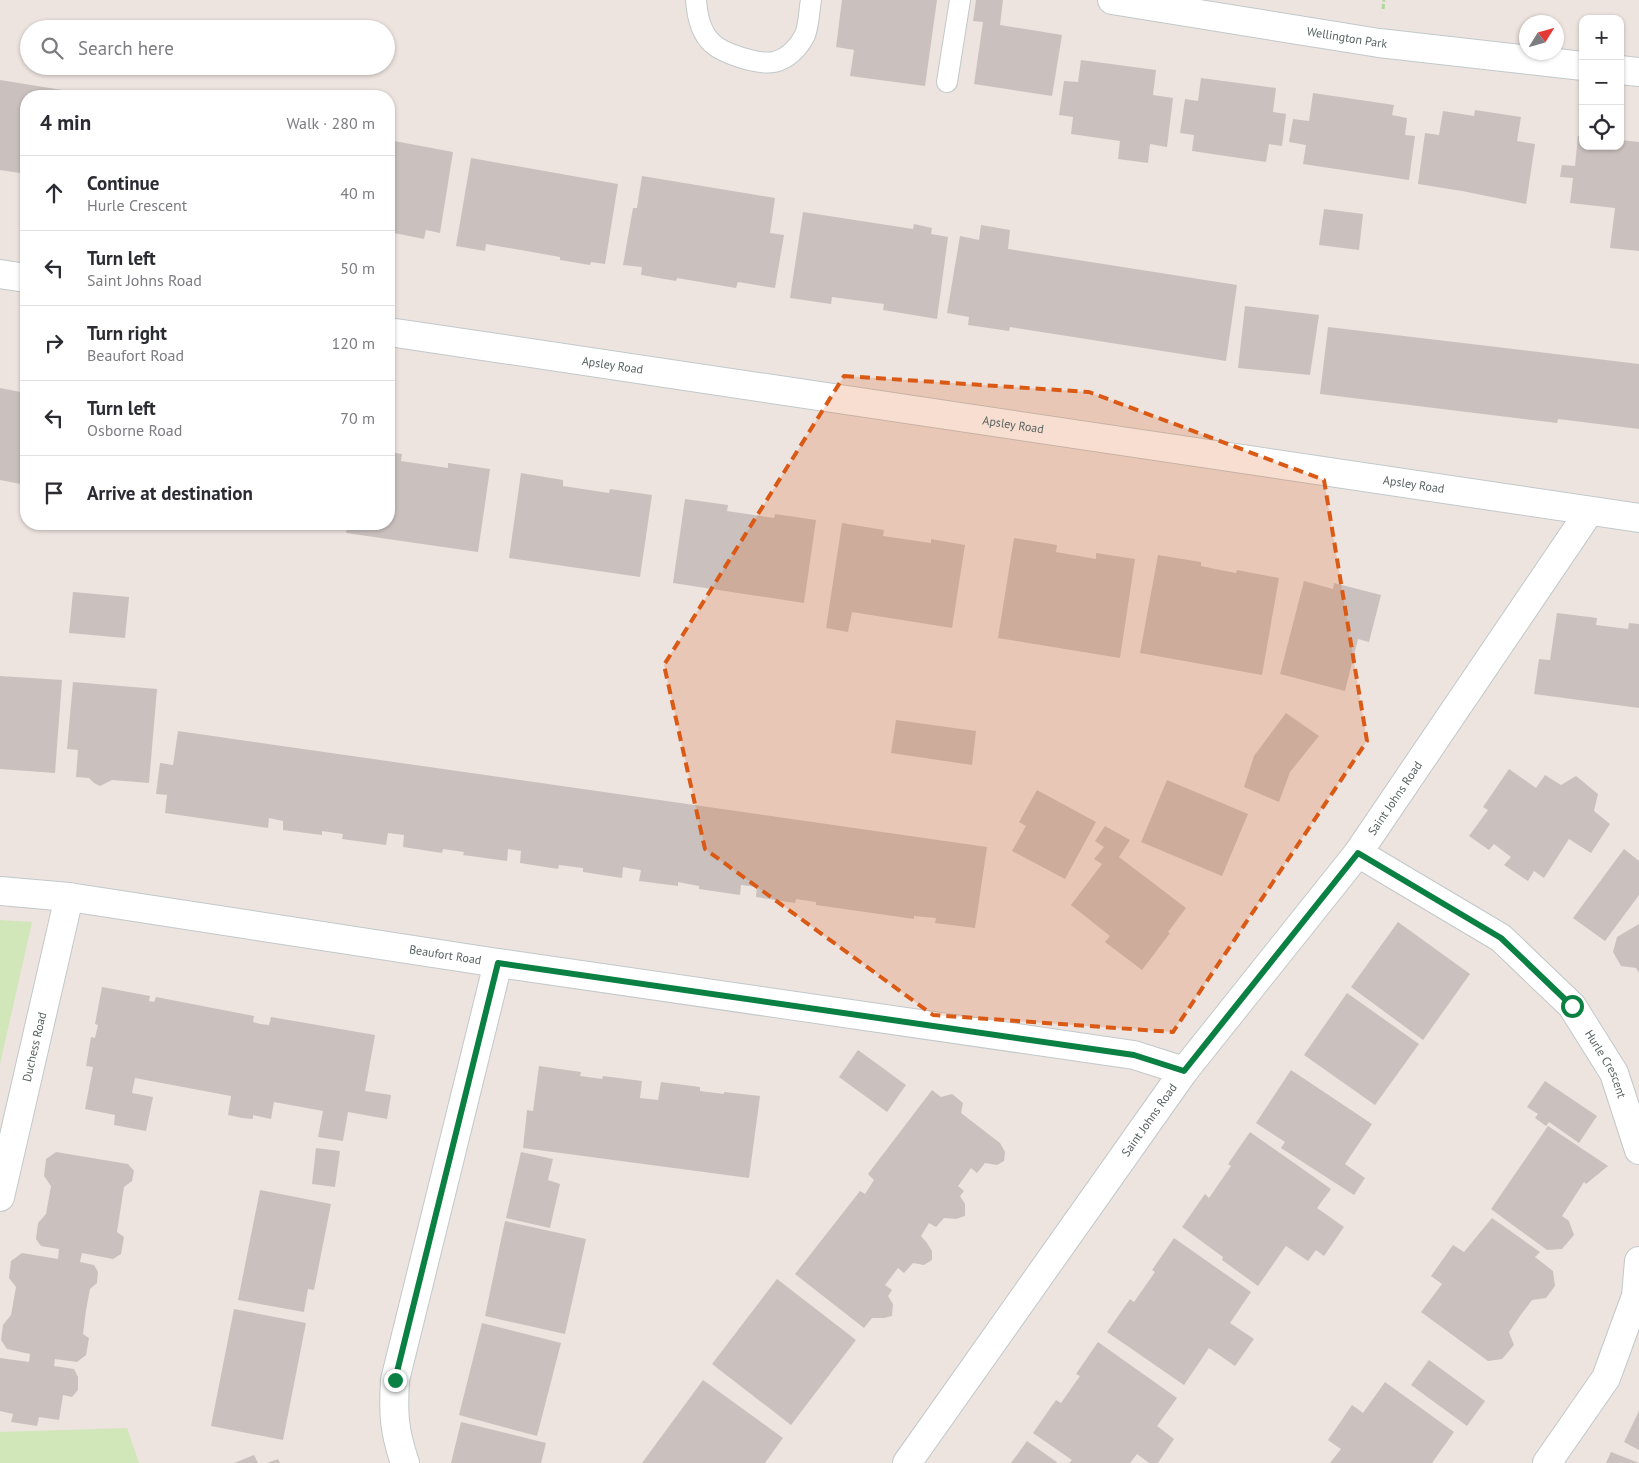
<!DOCTYPE html>
<meta charset="utf-8">
<style>
body{margin:0;font-family:"PT Sans",sans-serif;background:#f7f7f7;color:#2b2b33}
.controls{position:absolute;right:15px;top:15px;display:grid;overflow:hidden;border-radius:10px;box-shadow:0 1px 4px #0004}
.controls button{width:45px;height:45px;display:grid;place-items:center;padding:0;border:0;border-bottom:1px solid #e1e1e2;background:#fff;color:#2b2b33;font:25px sans-serif}
.compass{position:absolute;left:1519px;top:15px;width:45px;height:45px;border-radius:50%;background:#fff;box-shadow:0 1px 4px #0004;rotate:53deg}
.stop{position:absolute;width:15px;height:15px;margin:-11px;border:4px solid #0b8043;border-radius:50%;background:#fff}
.stop.end{background:#0b8043;border-color:#fff;box-shadow:0 1px 5px #0008}
.list{margin:0;padding:0;list-style:none}
h2{display:flex;justify-content:space-between;align-items:center;height:65px;margin:0;padding:0 20px;font-size:21px}
h2 small{font-size:16px;font-weight:400;color:#7c7c81}
.list li{display:grid;grid-template-columns:32px 1fr auto;gap:15px;align-items:center;box-sizing:border-box;height:75px;padding:0 20px;border-top:1px solid #e1e1e2}
.list b{display:block;font-size:19px;white-space:nowrap}
.list p{margin:0;font-size:16px;white-space:nowrap;color:#7c7c81}
.list em{font-size:16px;font-style:normal;color:#7c7c81}
.icon{flex:none;width:28px;height:28px;fill:none;stroke:currentColor;stroke-width:2;stroke-linecap:round;stroke-linejoin:round}
.map{position:relative;flex:none;width:1639px;height:1463px;overflow:hidden}
.search{position:absolute;background:#fff;box-shadow:0 1px 4px #0004;left:20px;top:20px;width:375px;height:55px;display:flex;align-items:center;gap:12px;box-sizing:border-box;padding:0 18px;border-radius:28px;color:#7c7c81;font-size:19px}
.panel{position:absolute;background:#fff;box-shadow:0 1px 4px #0004;left:20px;top:90px;width:375px;height:440px;border-radius:20px}
.map>svg:first-child{display:block}
</style>
<div class="map">
<svg width="1639" height="1463" viewBox="0 0 1639 1463">
<rect width="100%" height="100%" fill="#ede3df"/>
<!-- green -->
<g fill="#d1e7b9">
<polygon points="0,920 32,922 0,1064"/>
<polygon points="127,1428 139,1463 0,1463 0,1432"/>
</g>
<!-- building -->
<g fill="#cac1be">
<polygon points="842,0 937,0 925,86 850,76 854,50 836,47"/>
<polygon points="976,0 1003,0 1000,25 1062,35 1052,96 974,84 983,22 973,21"/>
<polygon points="1081,60 1156,70 1153,95 1173,98 1167,147 1150,144 1148,163 1118,159 1120,141 1071,134 1073,117 1059,115 1064,81 1078,82"/>
<polygon points="1201,78 1276,88 1273,112 1286,114 1282,146 1269,144 1266,162 1192,151 1194,135 1180,133 1185,99 1198,101"/>
<polygon points="0,80 81,93 80,96 26,96 26,174 0,170"/>
<polygon points="1313,93 1394,105 1392,115 1407,118 1405,135 1415,136 1409,180 1303,164 1306,145 1289,142 1293,119 1309,121"/>
<polygon points="1475,110 1521,117 1517,141 1535,144 1526,204 1462,191 1418,184 1425,133 1439,135 1443,111 1474,116"/>
<polygon points="1578,136 1583,136 1583,146 1620,146 1620,140 1639,142 1639,251 1610,248 1615,208 1570,203 1573,178 1560,177 1562,165 1575,166"/>
<polygon points="389,140 453,152 440,233 426,230 424,239 389,232"/>
<polygon points="471,158 618,184 605,264 591,262 590,265 560,260 560,257 486,244 485,251 456,246"/>
<polygon points="642,176 775,198 770,233 784,235 775,288 738,282 736,288 677,278 676,281 641,275 642,267 623,265 633,208 637,208"/>
<polygon points="1324,209 1363,214 1359,250 1319,245"/>
<polygon points="803,212 913,229 914,224 932,228 931,234 948,237 937,319 883,310 884,304 832,297 831,304 790,298"/>
<polygon points="981,225 1010,230 1008,249 1237,285 1226,361 1010,327 1009,331 968,325 969,317 947,313 960,236 979,240"/>
<polygon points="1245,306 1319,315 1310,375 1238,368"/>
<polygon points="1328,327 1639,364 1639,429 1558,419 1557,423 1320,394"/>
<polygon points="0,388 26,393 26,485 0,480"/>
<polygon points="389,452 402,454 401,461 448,468 448,463 490,469 478,552 346,533 348,524 389,524"/>
<polygon points="521,473 563,480 563,486 609,493 610,489 652,495 640,577 509,558"/>
<polygon points="685,499 728,505 727,511 774,518 775,514 816,520 804,603 673,583"/>
<polygon points="842,523 884,530 883,536 931,543 931,539 965,545 952,628 852,612 848,632 826,628"/>
<polygon points="307,524 331,524 331,528"/>
<polygon points="1014,538 1057,545 1056,552 1096,559 1096,553 1135,559 1120,658 998,638"/>
<polygon points="1158,555 1201,562 1201,566 1215,569 1236,573 1237,570 1279,578 1262,675 1140,653"/>
<polygon points="1304,581 1333,589 1334,583 1381,595 1369,642 1358,639 1345,691 1280,674"/>
<polygon points="73,592 129,597 125,638 69,633"/>
<polygon points="1557,613 1597,618 1596,625 1628,629 1629,623 1639,624 1639,708 1534,694 1539,659 1550,660"/>
<polygon points="0,676 62,680 55,773 0,769"/>
<polygon points="73,682 157,689 149,783 112,780 100,786 94,783 89,778 76,777 78,750 67,749"/>
<polygon points="1286,713 1319,736 1290,772 1279,802 1244,787 1254,756"/>
<polygon points="896,720 976,731 972,765 891,753"/>
<polygon points="178,731 987,847 975,928 935,923 936,918 914,916 914,919 816,905 816,902 796,899 795,903 756,897 757,887 741,885 740,895 699,889 699,886 688,884 678,882 678,886 639,881 641,870 633,869 623,867 622,878 583,872 583,868 559,865 558,869 520,863 521,851 508,849 507,861 463,855 464,852 443,849 442,853 403,847 404,835 388,833 386,845 342,839 343,834 322,831 322,835 283,830 283,821 269,818 268,828 165,813 167,795 156,794 160,763 173,765"/>
<polygon points="1509,769 1536,788 1545,775 1561,785 1576,776 1598,794 1594,811 1610,824 1591,853 1569,839 1544,878 1534,871 1528,881 1504,865 1511,857 1494,844 1489,850 1469,836 1488,810 1483,807"/>
<polygon points="1167,780 1248,814 1222,876 1141,842"/>
<polygon points="1037,790 1096,822 1065,879 1012,851 1026,826 1019,822"/>
<polygon points="1105,826 1130,840 1119,857 1186,908 1168,932 1170,933 1142,970 1105,942 1110,936 1071,905 1102,864 1094,859 1104,847 1095,841"/>
<polygon points="1624,849 1639,861 1639,895 1605,941 1573,918"/>
<polygon points="1398,922 1470,974 1423,1040 1351,987"/>
<polygon points="1639,924 1639,973 1636,968 1621,966 1613,952 1617,937"/>
<polygon points="102,987 150,996 149,1001 154,1002 156,997 254,1016 253,1022 260,1024 269,1025 271,1017 375,1035 365,1091 391,1095 387,1119 348,1112 343,1141 318,1137 323,1111 274,1102 271,1119 253,1115 253,1119 242,1118 228,1115 231,1096 135,1078 132,1093 153,1097 146,1131 114,1125 115,1115 85,1109 93,1067 86,1066 91,1037 95,1038 98,1025 95,1024"/>
<polygon points="1347,993 1419,1044 1375,1105 1304,1055"/>
<polygon points="858,1050 906,1085 887,1112 839,1077"/>
<polygon points="539,1066 581,1072 580,1076 602,1079 603,1076 642,1081 640,1098 658,1100 661,1082 700,1087 700,1091 724,1094 724,1092 760,1096 749,1178 523,1148 527,1110 533,1111"/>
<polygon points="1291,1070 1372,1124 1345,1164 1365,1178 1354,1195 1281,1148 1285,1142 1256,1123"/>
<polygon points="1545,1081 1597,1116 1579,1143 1549,1122 1546,1126 1535,1118 1538,1114 1527,1107"/>
<polygon points="932,1090 941,1097 952,1094 963,1103 961,1113 1000,1143 1005,1152 1004,1161 997,1165 985,1163 977,1173 971,1168 958,1186 964,1191 960,1196 965,1204 965,1216 956,1219 944,1218 936,1227 929,1223 921,1236 927,1243 932,1251 932,1260 924,1265 913,1263 904,1273 898,1268 885,1285 892,1290 888,1296 893,1304 892,1316 884,1318 872,1318 864,1328 795,1274 860,1191 865,1194 874,1180 868,1174"/>
<polygon points="1548,1126 1608,1166 1586,1184 1584,1182 1562,1216 1569,1221 1574,1235 1562,1249 1547,1250 1491,1209"/>
<polygon points="1250,1132 1331,1189 1317,1208 1344,1227 1324,1256 1316,1250 1308,1261 1286,1246 1258,1286 1222,1260 1223,1257 1182,1227 1205,1194 1209,1198 1231,1166 1228,1164"/>
<polygon points="316,1148 340,1151 335,1187 312,1184"/>
<polygon points="56,1152 128,1164 134,1171 132,1181 124,1187 117,1232 124,1237 121,1254 113,1259 82,1253 80,1262 94,1265 98,1272 97,1283 90,1289 86,1310 83,1334 89,1338 86,1355 77,1362 55,1359 54,1366 74,1369 78,1377 78,1390 72,1397 63,1395 59,1420 39,1417 37,1426 11,1422 13,1414 0,1411 0,1358 29,1362 30,1354 7,1349 1,1340 3,1325 11,1315 16,1287 9,1278 11,1261 22,1253 58,1259 59,1249 41,1246 36,1239 38,1223 46,1214 49,1197 51,1186 44,1176 46,1159"/>
<polygon points="521,1152 553,1159 548,1180 560,1184 550,1228 506,1218"/>
<polygon points="260,1190 331,1204 314,1290 308,1289 304,1312 238,1300"/>
<polygon points="1492,1218 1540,1252 1535,1257 1553,1271 1555,1286 1546,1298 1532,1300 1520,1316 1509,1332 1514,1345 1502,1359 1488,1361 1421,1312 1442,1284 1431,1276 1453,1245 1464,1252"/>
<polygon points="505,1221 586,1239 565,1334 485,1316"/>
<polygon points="1174,1238 1251,1292 1230,1323 1254,1339 1235,1366 1209,1348 1184,1385 1107,1332 1130,1299 1134,1302 1155,1272 1152,1270"/>
<polygon points="777,1279 856,1340 791,1425 712,1364"/>
<polygon points="234,1309 306,1323 283,1440 211,1426"/>
<polygon points="482,1323 561,1343 537,1436 459,1415"/>
<polygon points="1098,1342 1177,1398 1157,1426 1174,1439 1158,1463 1149,1463 1137,1454 1130,1463 1069,1463 1072,1460 1033,1433 1056,1400 1061,1403 1080,1376 1076,1374"/>
<polygon points="1429,1360 1485,1401 1467,1426 1411,1385"/>
<polygon points="703,1380 783,1438 765,1463 642,1463"/>
<polygon points="1385,1382 1454,1432 1432,1463 1330,1463 1341,1449 1328,1440 1352,1405 1363,1413"/>
<polygon points="1639,1411 1639,1450 1624,1442"/>
<polygon points="461,1422 546,1443 541,1463 451,1463"/>
<polygon points="1027,1441 1058,1463 1011,1463"/>
<polygon points="1611,1452 1639,1463 1606,1463"/>
<polygon points="254,1455 258,1463 234,1463"/>
<polygon points="278,1459 280,1463 267,1463"/>
</g>
<g fill="none" stroke-linecap="round" stroke-linejoin="round">
<!-- lane casing -->
<g stroke="#c1c9ca" stroke-width="22">
<g id="lane">
<path d="M 696,0 C 697,14 701,33 712,43 C 723,54 759,65 774,62 C 788,59 799,47 805,35 C 809,25 809,10 811,0"/>
<polyline points="947,82 960,0"/>
</g>
</g>
<!-- street casing -->
<g stroke="#c1c9ca" stroke-width="30">
<g id="street">
<path id="s1" d="M 1112,0 L 1379,43 L 1583,66"/>
<polyline points="1620,70 1639,72"/>
<polyline points="0,274 26,278"/>
<path id="s2" d="M 389,332 L 1639,518"/>
<path id="s3" d="M 1358,853 L 1501,938 L 1572,1006 L 1614,1073 L 1639,1150"/>
<path id="s4" d="M 0,891 L 69,897 L 498,963 L 1134,1055 L 1184,1071"/>
<path id="s5" d="M 0,1197 L 69,897"/>
<path d="M 405,1463 C 394,1431 393,1413 395,1380 L 498,963"/>
<path id="s6" d="M 907,1463 L 1184,1071 L 1358,853 L 1589,512"/>
<polyline points="1547,1463 1606,1378 1636,1296 1639,1261"/>
</g>
</g>
<!-- path -->
<polyline stroke="#acda9b" stroke-width="3" stroke-dasharray="5 2.5" stroke-linecap="butt" points="1383,9 1384,0"/>
<!-- lane -->
<use href="#lane" stroke="#fff" stroke-width="20"/>
<!-- street -->
<use href="#street" stroke="#fff" stroke-width="28"/>
</g>
<g fill="none" stroke-linecap="round" stroke-linejoin="round">
<!-- route -->
<polyline stroke="#0b8043" stroke-width="6" points="395,1380 498,963 1134,1055 1184,1071 1358,853 1501,938 1572,1006"/>
</g>
<!-- marked area -->
<path fill="#da5a15" fill-opacity="0.2" stroke="#da5a15" stroke-width="4" stroke-dasharray="10 6" stroke-linejoin="round" d="M 844,376 L 1089,392 L 1324,480 L 1367,741 L 1173,1032 L 933,1015 L 705,849 L 664,665 Z"/>
<g text-anchor="middle" stroke-width="4" stroke-linejoin="round" paint-order="stroke">
<!-- street labels -->
<g font-size="12" fill="#586262" stroke="#fff">
<text dy="4" stroke="none"><textPath href="#s1" startOffset="238">Wellington Park</textPath></text>
<text dy="4" stroke="none"><textPath href="#s2" startOffset="226">Apsley Road</textPath></text>
<text dy="4" stroke="none"><textPath href="#s2" startOffset="631">Apsley Road</textPath></text>
<text dy="4" stroke="none"><textPath href="#s2" startOffset="1036">Apsley Road</textPath></text>
<text dy="4" stroke="none"><textPath href="#s6" startOffset="825">Saint Johns Road</textPath></text>
<text dy="4" stroke="none"><textPath href="#s4" startOffset="450">Beaufort Road</textPath></text>
<text dy="4" stroke="none"><textPath href="#s5" startOffset="154">Duchess Road</textPath></text>
<text dy="4" stroke="none"><textPath href="#s3" startOffset="332">Hurle Crescent</textPath></text>
<text dy="4" stroke="none"><textPath href="#s6" startOffset="420">Saint Johns Road</textPath></text>
</g>
</g>
</svg>
<div class="controls">
<button>+</button>
<button>−</button>
<button><svg class="icon" aria-label="locate" viewBox="0 0 24 24"><circle cx="12" cy="12" r="6"/><path d="M12 2v4M12 18v4M2 12h4M18 12h4"/></svg></button>
</div>
<svg class="compass" viewBox="-18 -18 36 36"><path d="M0-13l5 13h-10z" fill="#e53935"/><path d="M0 13l5-13h-10z" fill="#7c7c81"/></svg>
<div class="stop" style="left:1572px;top:1006px"></div>
<div class="stop end" style="left:395px;top:1380px"></div>
<div class="search"><svg class="icon" aria-label="search" viewBox="0 0 24 24"><circle cx="10" cy="10" r="6"/><path d="M15 15l6 6"/></svg>Search here</div>
<section class="panel">
<h2>4 min<small>Walk · 280 m</small></h2>
<ul class="list">
<li><svg class="icon" aria-label="ahead" viewBox="0 0 24 24"><path d="M12 20V5M6 11l6-6 6 6"/></svg><div><b>Continue</b><p>Hurle Crescent</p></div><em>40 m</em></li>
<li><svg class="icon" aria-label="left" viewBox="0 0 24 24"><path d="M17 20v-9H6M10 6l-5 5 5 5"/></svg><div><b>Turn left</b><p>Saint Johns Road</p></div><em>50 m</em></li>
<li><svg class="icon" aria-label="right" viewBox="0 0 24 24"><path d="M7 20v-9h11M14 6l5 5-5 5"/></svg><div><b>Turn right</b><p>Beaufort Road</p></div><em>120 m</em></li>
<li><svg class="icon" aria-label="left" viewBox="0 0 24 24"><path d="M17 20v-9H6M10 6l-5 5 5 5"/></svg><div><b>Turn left</b><p>Osborne Road</p></div><em>70 m</em></li>
<li><svg class="icon" aria-label="arrive" viewBox="0 0 24 24"><path d="M6 21V4h12l-3 4 3 4H6"/></svg><div><b>Arrive at destination</b></div></li>
</ul>
</section>
</div>
